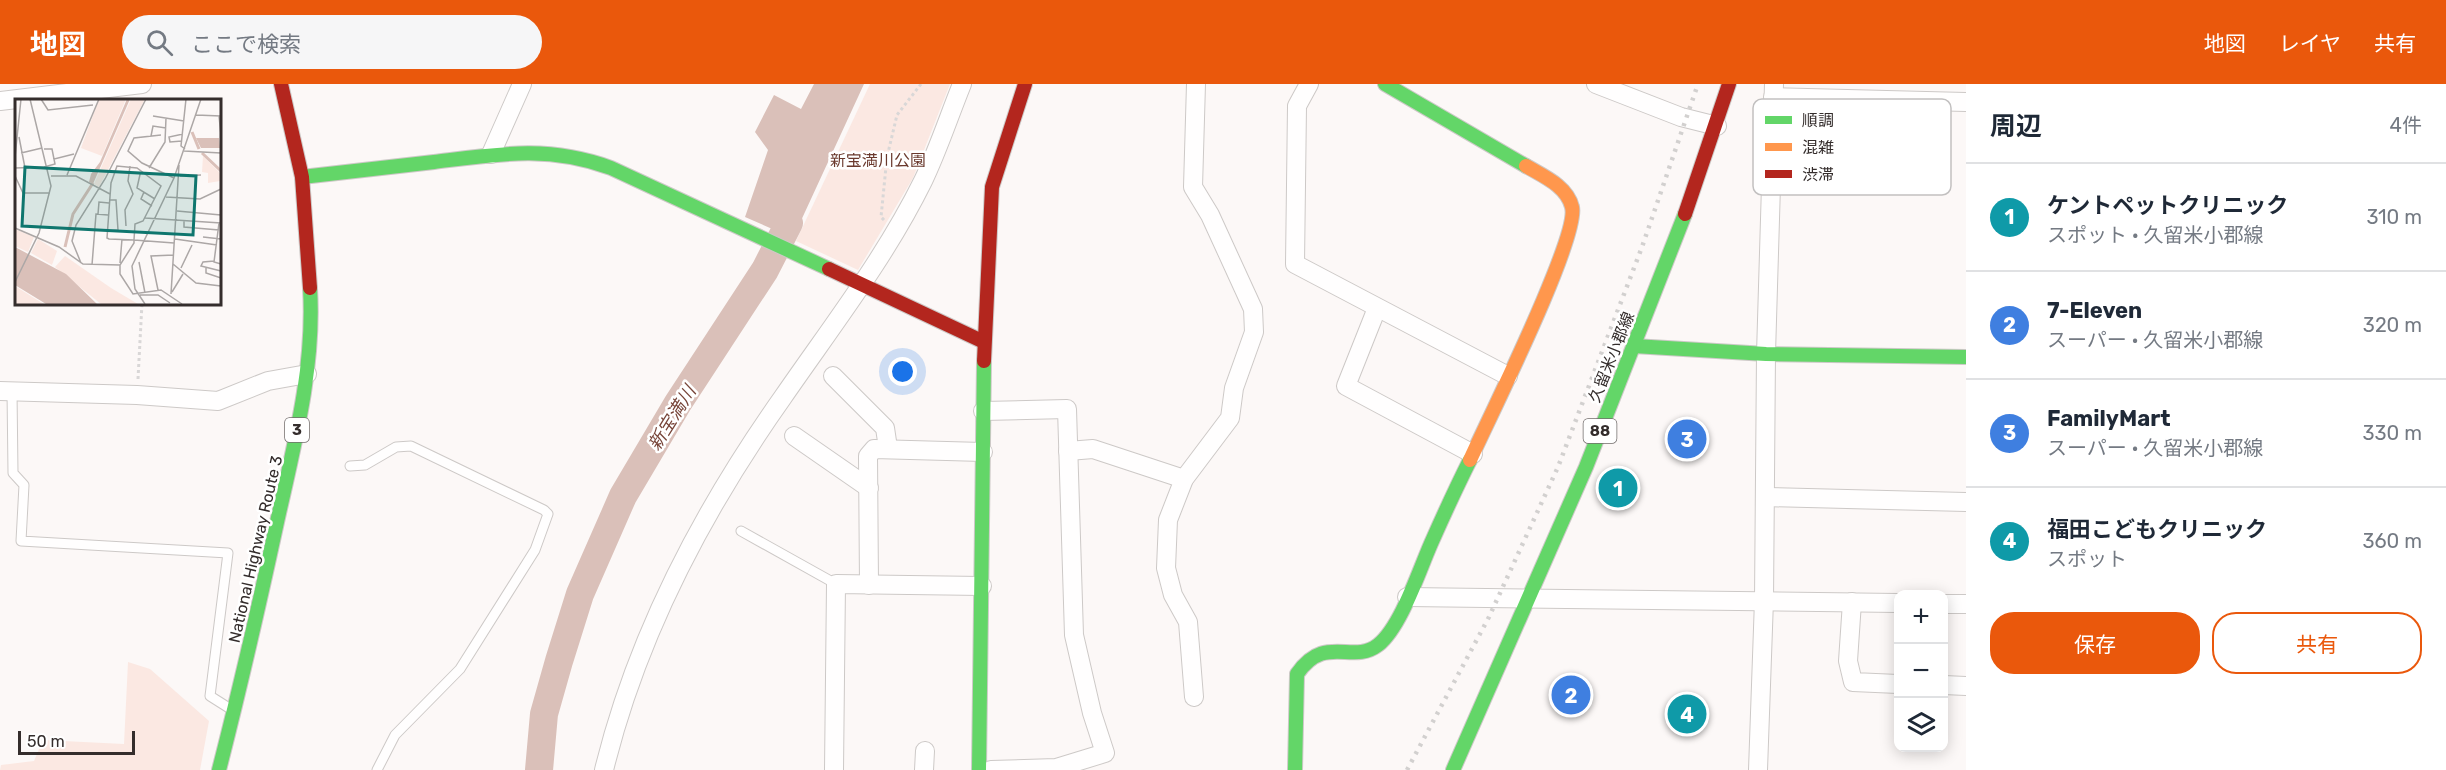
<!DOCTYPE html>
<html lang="ja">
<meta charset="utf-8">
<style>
body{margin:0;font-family:Rubik,"Noto Sans JP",sans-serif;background:#f6f6f7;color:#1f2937}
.controls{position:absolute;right:18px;bottom:18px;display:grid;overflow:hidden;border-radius:12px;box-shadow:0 3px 15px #0003}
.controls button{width:54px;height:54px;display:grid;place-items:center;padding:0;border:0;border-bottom:2px solid #e0e1e3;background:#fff;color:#1f2937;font:30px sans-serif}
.scale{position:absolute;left:18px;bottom:15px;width:117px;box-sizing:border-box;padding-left:6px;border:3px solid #342d2c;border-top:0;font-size:16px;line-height:21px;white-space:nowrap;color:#342d2c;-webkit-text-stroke:4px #fff;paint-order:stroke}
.you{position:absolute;left:903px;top:288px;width:21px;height:21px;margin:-15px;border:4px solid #fff;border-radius:50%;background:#1a73e8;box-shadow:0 0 0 9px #1a73e833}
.badge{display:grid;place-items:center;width:39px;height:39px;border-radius:50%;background:#ea580c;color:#fff;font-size:20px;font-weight:700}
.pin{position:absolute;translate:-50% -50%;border:3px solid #fff;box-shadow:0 2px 6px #0006}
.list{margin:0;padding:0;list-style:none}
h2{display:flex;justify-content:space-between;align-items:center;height:78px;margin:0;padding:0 24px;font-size:26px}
h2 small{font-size:20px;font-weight:400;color:#747a83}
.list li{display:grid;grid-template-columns:39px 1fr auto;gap:18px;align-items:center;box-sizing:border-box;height:108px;padding:0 24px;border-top:2px solid #e0e1e3}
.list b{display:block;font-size:22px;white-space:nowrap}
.list p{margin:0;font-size:20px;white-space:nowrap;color:#747a83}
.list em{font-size:20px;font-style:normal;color:#747a83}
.actions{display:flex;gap:12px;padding:18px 24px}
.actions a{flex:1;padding:14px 0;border:2px solid #ea580c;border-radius:24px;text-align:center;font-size:21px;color:#ea580c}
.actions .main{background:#ea580c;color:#fff}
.icon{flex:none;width:33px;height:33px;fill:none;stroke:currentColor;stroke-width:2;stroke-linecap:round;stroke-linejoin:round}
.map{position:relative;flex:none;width:1966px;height:686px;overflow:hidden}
header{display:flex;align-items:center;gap:36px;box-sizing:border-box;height:84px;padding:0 30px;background:#ea580c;color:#fff}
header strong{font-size:28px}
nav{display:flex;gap:33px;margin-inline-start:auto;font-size:21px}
.search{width:420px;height:54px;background:#f6f6f7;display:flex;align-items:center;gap:15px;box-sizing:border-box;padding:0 21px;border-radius:33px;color:#747a83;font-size:22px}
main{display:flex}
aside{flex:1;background:#fff}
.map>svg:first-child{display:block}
</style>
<header>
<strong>地図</strong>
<div class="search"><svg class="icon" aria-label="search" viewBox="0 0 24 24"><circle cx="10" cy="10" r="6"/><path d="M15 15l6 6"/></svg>ここで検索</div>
<nav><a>地図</a><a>レイヤ</a><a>共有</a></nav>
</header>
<main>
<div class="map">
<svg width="1966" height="686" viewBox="0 0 1966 686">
<rect width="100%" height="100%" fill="#fcf8f7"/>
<!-- green -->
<g fill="#fbe8e2">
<polygon points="870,0 950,0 913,94 858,186 796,157"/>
<polygon points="128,578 150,585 209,637 200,686 0,686 1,681 34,677 43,656 124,660"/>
</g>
<!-- water -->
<polygon fill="#dac0b9" points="814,0 864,0 793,154 745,133 768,66 755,48 774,11 801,25"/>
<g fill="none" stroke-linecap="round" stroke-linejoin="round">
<!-- river -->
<polyline stroke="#dac0b9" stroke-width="28" points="539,686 544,630 559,577 580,510 623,412 678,319 765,186 789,139"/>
<!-- lane casing -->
<g stroke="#cdc9c7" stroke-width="11">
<g id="lane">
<polyline points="12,307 13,389 24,401 21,457 228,469 210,612 229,624"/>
<polyline points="350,382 365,381 396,363 411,362 544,426 548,430 535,466 460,585 395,651 377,686"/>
<polyline points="741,447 836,500"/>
</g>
</g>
<!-- street casing -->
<g stroke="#cdc9c7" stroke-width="20">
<g id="street">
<polyline points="1309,0 1297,22 1295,180 1508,292"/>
<polyline points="1596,0 1681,33 1717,42"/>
<polyline points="1773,13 1966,18"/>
<polyline points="0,17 142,0"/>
<polyline points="491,70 522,0"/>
<polyline points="1377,224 1346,302 1473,370"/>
<polyline points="833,292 885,344 888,364"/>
<polyline points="0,307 137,311 218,317 268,297 307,290"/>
<polyline points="983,327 1067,325 1074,551 1092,629 1105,669 1056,684 991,686"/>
<polyline points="794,352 869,404"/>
<polyline points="1068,367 1093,365 1184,395"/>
<polyline points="1765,413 1966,418"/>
<polyline points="869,501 868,372 874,365 983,368"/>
<polyline points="1407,513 1898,519"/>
<polyline points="1852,518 1848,577 1853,598 1898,600"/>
<polyline points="1944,520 1966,520"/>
<polyline points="1944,601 1966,602"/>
<polyline points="1194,613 1188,538 1173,511 1166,484 1168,436 1184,395 1230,334 1234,304 1254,248 1253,225 1210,131 1193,103 1196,0"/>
<path d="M 604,686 C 637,551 703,426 783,313 C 832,242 885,174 923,97 C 938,66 949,32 962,0"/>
<polyline points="834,686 836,500 982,502"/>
<polyline points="924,686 925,667"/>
<polyline points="1758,686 1764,516 1766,270 1774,0"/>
</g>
</g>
<!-- fast casing -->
<g stroke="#cdc9c7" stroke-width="16">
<g id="fast">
<polyline points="1385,0 1526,82"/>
<path d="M 302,93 C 346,88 390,83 434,78 C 498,70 548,61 611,84 L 829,185"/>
<polyline points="1634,262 1766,270 1966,273"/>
<path d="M 219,686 C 240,604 259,521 277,438 C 294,362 315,283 310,204"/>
<polyline points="979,686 984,277"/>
<path d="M 1295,686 L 1297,590 C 1325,549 1352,581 1378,561 C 1402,542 1420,483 1433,455 C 1445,428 1457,402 1470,376"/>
<polyline points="1453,686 1586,383 1685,130"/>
</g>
</g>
<!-- slow casing -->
<g stroke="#cdc9c7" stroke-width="16">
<path id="slow" d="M 1470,376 C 1487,338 1580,152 1572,123 C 1567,102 1543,92 1526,82"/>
</g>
<!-- jam casing -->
<g stroke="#cdc9c7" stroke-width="16">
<g id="jam">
<polyline points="281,0 302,93 310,204"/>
<polyline points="1685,130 1729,0"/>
<polyline points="829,185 984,258"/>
<polyline points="984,277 992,103 1025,0"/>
</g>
</g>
<!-- path -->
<g stroke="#d9d7d7" stroke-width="3" stroke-dasharray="3 3" stroke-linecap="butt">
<polyline points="884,136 881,133 887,73 897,31 921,0"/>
<polyline points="138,295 142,219"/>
</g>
<!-- lane -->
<use href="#lane" stroke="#fffefe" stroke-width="9"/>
<!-- street -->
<use href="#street" stroke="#fffefe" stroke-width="18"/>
<!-- fast -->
<use href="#fast" stroke="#63d668" stroke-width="14"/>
<!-- slow -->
<use href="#slow" stroke="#ff974d" stroke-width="14"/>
<!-- jam -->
<use href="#jam" stroke="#b3261e" stroke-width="14"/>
<!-- rail -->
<polyline stroke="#d2d0cf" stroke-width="4.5" stroke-dasharray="3 6" stroke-linecap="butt" points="1407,686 1489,533 1558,383 1642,163 1698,0"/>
</g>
<g text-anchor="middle" stroke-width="5" stroke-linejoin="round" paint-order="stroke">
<!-- shield labels -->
<g fill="#fff" stroke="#716c6b" stroke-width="1.5">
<rect x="285" y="334" width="24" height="24" rx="4.5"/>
<rect x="1583.5" y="335" width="33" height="24" rx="4.5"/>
</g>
<g font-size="15" font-weight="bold" fill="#342d2c">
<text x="297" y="351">3</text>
<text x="1600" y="352">88</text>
</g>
<!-- park labels -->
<g font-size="16" fill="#6a392d" stroke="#fff">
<text x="878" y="82">新宝満川公園</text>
</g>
<!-- street labels -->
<g font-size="16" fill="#342d2c" stroke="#fff">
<text transform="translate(1611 273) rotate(-68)" y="6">久留米小郡線</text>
<text transform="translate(255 465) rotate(-77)" y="6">National Highway Route 3</text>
</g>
<!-- water labels -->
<g font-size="18" font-style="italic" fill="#774438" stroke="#fff">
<text transform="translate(672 334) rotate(-58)" y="6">新宝満川</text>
</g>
</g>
<!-- overview -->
<g transform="translate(15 15)">
<rect width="206" height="206" fill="#fcf8f7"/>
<path d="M 84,0 L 111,0 L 87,57 L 66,49 ZM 116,0 L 130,0 L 84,88 L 79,85 ZM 188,57 L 205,74 L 205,82 L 193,84 L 193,74 L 187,73 ZM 0,130 L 19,138 L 13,153 L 0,147 ZM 23,140 L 42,152 L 37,166 L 16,154 ZM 50,157 L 96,189 L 123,205 L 86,205 L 40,168 ZM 0,187 L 19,199 L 29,205 L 0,205 Z" fill="#fbe8e2"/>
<path d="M 112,0 L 115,0 L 78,85 L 74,83 L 76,75 L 85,63 ZM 181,39 L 204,39 L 205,49 L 186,49 ZM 0,148 L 51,175 L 82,205 L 31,205 L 0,186 Z" fill="#dac0b9"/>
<path fill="none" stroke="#dac0b9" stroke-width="3" d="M 177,33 L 184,50M 187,54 L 206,72M 50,148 L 58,115 L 78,84"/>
<path fill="none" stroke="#aca7a6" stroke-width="1.5" d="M 26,0 L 33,11 L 78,6M 181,16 L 206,17M 138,17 L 169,22M 204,17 L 206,36M 146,36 L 119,39 L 113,52 L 127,64 L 159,79M 136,37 L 138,27 L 151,29M 4,38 L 10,69M 167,42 L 155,43 L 154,38 L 168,35M 29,50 L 37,50 L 39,60M 170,50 L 166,47 L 171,0M 169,52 L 206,54M 6,54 L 27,49M 0,58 L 6,0M 0,69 L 29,68 L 40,65 L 39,60 L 59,55M 134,69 L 150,43 L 151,19M 126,71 L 122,89 L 140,100M 52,76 L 84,0M 0,77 L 8,94 L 35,94M 36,77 L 61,77 L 95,95M 165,77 L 186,76M 129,93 L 126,100 L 137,107M 151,98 L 185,100 L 206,90M 162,112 L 206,116M 83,115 L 84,103 L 94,104M 130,119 L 206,124M 169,121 L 169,128 L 204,131M 204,124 L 199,163 L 206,165M 111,127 L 110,111 L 118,95 L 113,82 L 115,67M 0,129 L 44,148 L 68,165 L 105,166M 92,132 L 103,131 L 101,101 L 94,101M 188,138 L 206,140M 160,140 L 202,146M 159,144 L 119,141 L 94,140 L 92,139 L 96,84 L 102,67 L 122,69 L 146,87 L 128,122 L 120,125 L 119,141 L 119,144 L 105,166 L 105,175 L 118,195 L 146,191 L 167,205M 199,162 L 188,163 L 186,167 L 206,172M 124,163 L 130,194M 66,164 L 57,142 L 61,126 L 90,80 L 131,0M 105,164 L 107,140M 158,165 L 181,184 L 206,187M 77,166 L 81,115 L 93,116M 166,169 L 177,146M 191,169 L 191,174 L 206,179M 0,183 L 24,134 L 36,87 L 15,0M 143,191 L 136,157 L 159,156M 157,193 L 168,175M 156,195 L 164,66M 125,196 L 143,196 L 155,204M 130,205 L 120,190 L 117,167 L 159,79 L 186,0"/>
<path fill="#0f766e" fill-opacity="0.15" stroke="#0f766e" stroke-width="3" d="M 10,68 L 181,77 L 178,136 L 7,127 Z"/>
<rect width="206" height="206" fill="none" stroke="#342d2c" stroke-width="3"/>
</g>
<!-- legend -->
<rect x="1753" y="15" width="198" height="96" rx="9" fill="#fff" stroke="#c2c0c0" stroke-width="1.5"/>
<rect x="1765" y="32" width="27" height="8" fill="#63d668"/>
<rect x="1765" y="59" width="27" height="8" fill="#ff974d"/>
<rect x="1765" y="86" width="27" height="8" fill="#b3261e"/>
<g font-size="16" fill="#342d2c">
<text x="1802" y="42">順調</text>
<text x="1802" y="69">混雑</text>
<text x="1802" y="96">渋滞</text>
</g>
</svg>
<div class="controls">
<button>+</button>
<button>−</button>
<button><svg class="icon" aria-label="layers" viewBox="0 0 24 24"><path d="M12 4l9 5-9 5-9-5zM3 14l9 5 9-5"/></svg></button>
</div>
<div class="scale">50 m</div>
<div class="you"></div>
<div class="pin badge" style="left:1618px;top:404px;background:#0f9aa8">1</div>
<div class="pin badge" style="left:1571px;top:611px;background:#3f7fe0">2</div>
<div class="pin badge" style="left:1687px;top:355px;background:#3f7fe0">3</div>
<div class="pin badge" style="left:1687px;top:630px;background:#0f9aa8">4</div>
</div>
<aside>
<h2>周辺<small>4件</small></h2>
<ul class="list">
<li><span class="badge" style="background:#0f9aa8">1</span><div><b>ケントペットクリニック</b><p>スポット · 久留米小郡線</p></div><em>310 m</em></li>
<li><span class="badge" style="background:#3f7fe0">2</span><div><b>7-Eleven</b><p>スーパー · 久留米小郡線</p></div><em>320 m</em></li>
<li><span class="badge" style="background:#3f7fe0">3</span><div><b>FamilyMart</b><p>スーパー · 久留米小郡線</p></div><em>330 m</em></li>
<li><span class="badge" style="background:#0f9aa8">4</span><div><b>福田こどもクリニック</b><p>スポット</p></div><em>360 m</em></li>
</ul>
<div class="actions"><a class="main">保存</a><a>共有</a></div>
</aside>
</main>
